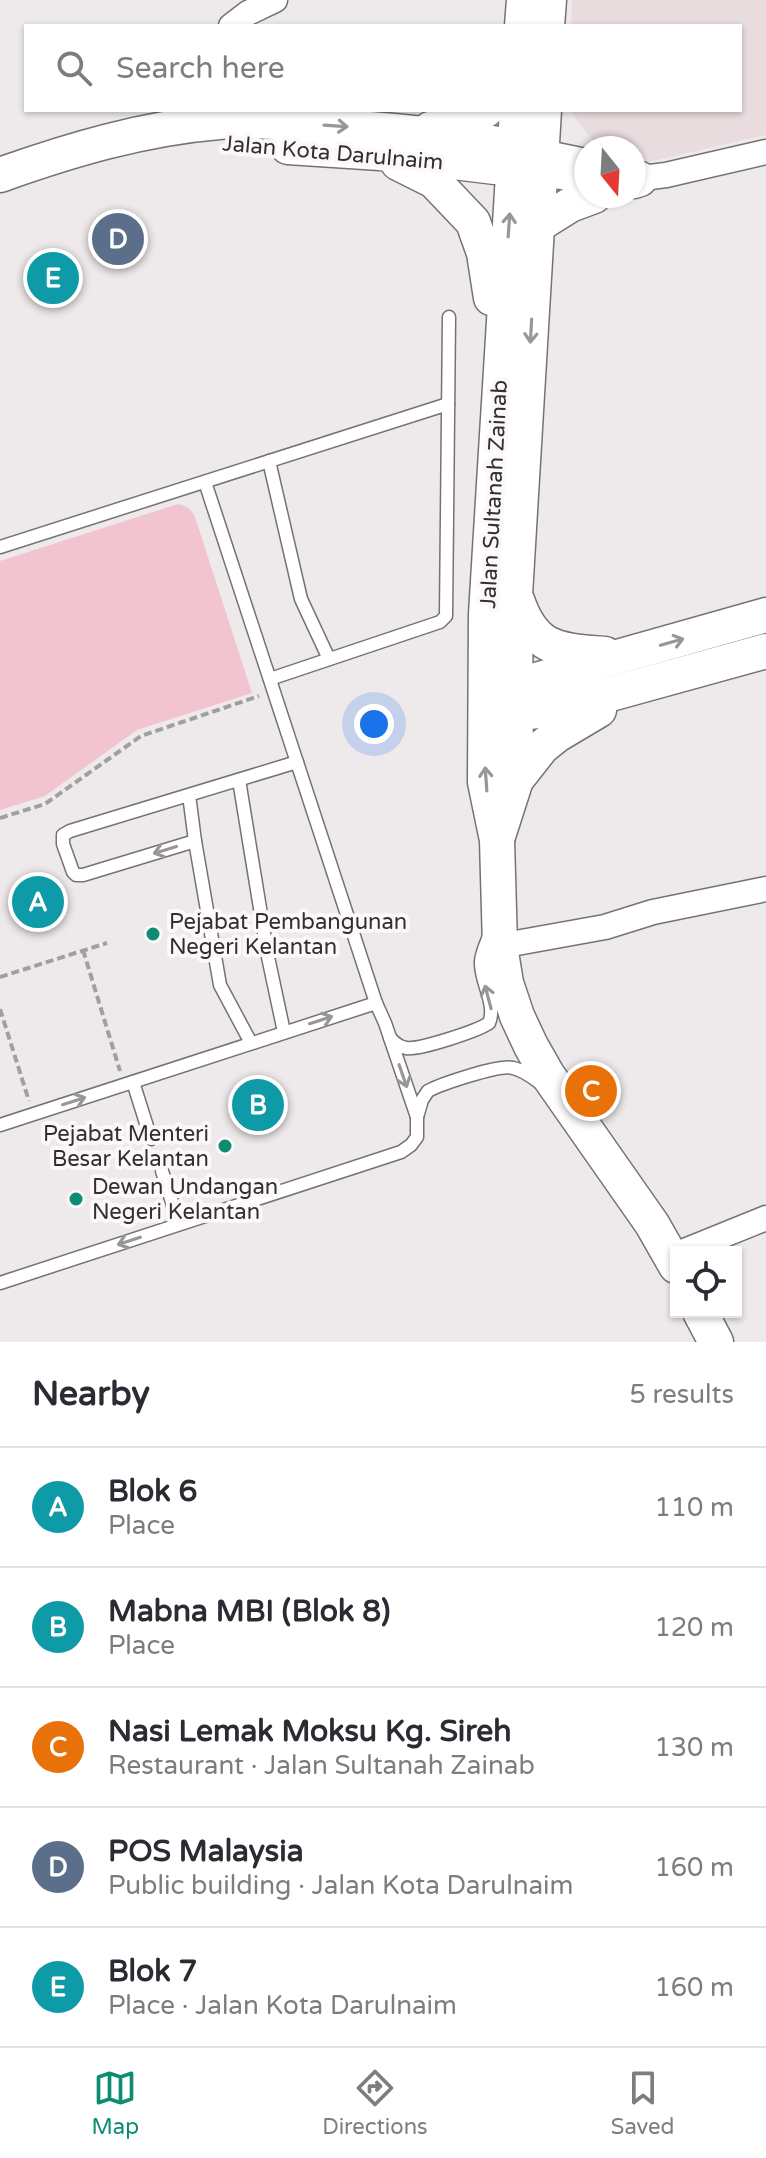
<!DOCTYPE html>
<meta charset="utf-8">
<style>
body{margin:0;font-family:"Varela Round",sans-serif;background:#f7f7f7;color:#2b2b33}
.controls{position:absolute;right:24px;bottom:24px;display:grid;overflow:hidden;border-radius:0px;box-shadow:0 2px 6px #0004}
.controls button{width:72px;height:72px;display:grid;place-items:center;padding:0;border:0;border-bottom:2px solid #e1e1e2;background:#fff;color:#2b2b33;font:40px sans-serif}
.compass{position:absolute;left:574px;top:136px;width:72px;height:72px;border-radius:50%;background:#fff;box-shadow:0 2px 6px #0004;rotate:162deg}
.you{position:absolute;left:374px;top:724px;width:28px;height:28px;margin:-20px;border:6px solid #fff;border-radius:50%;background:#1a73e8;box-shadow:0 0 0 12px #1a73e833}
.badge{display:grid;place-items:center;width:52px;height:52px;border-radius:50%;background:#0c8c72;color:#fff;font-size:26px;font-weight:700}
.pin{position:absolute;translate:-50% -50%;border:4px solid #fff;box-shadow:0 2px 8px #0006}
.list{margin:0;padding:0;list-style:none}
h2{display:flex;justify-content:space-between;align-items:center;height:104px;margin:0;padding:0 32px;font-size:34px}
h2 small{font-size:26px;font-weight:400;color:#7c7c81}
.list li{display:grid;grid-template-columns:52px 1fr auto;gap:24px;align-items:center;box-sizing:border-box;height:120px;padding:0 32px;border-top:2px solid #e1e1e2}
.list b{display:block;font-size:30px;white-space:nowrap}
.list p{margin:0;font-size:26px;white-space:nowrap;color:#7c7c81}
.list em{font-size:26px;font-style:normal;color:#7c7c81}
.icon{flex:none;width:44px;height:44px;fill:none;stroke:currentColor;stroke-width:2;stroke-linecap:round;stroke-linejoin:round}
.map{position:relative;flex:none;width:766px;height:1342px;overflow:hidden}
.search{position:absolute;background:#fff;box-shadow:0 2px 6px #0004;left:24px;right:24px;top:24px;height:88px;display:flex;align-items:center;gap:20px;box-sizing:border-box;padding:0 28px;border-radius:0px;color:#7c7c81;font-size:30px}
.sheet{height:704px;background:#fff}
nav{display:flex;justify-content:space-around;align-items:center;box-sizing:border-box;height:112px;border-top:2px solid #e1e1e2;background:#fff;font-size:22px;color:#7c7c81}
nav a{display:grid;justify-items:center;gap:4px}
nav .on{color:#0c8c72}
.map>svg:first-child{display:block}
</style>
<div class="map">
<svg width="766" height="1342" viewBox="0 0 766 1342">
<rect width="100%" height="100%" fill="#eeeaeb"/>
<!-- built -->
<polygon fill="#e9dcdf" points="572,0 766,0 766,135 640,164 634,163 634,148 598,148 570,110 740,110 740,26 571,26"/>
<!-- green -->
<path fill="#f1c4d0" d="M 178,504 C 187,506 191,509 195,517 L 252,693 L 137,730 L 45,796 L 0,810 L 0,561 Z"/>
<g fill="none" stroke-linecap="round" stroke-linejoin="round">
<!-- lane casing -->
<g stroke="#767273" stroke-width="15">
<g id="lane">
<polyline points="269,461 301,599 329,659"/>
<polyline points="0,547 448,404"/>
<polyline points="270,679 440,622 446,616 449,317"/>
<polyline points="239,780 268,957 284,1032"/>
<polyline points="189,795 195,841 83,875 76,875 73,872 63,844 63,835 70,831 297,762"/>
<polyline points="195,841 220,985 251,1043"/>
<path d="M 390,1038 C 395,1043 399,1047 406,1048 C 420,1050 477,1031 489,1023 C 497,1004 480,982 481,962 C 481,954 486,944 489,936"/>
<polyline points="133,1082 151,1139"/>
<path d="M 417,1117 L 422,1100 L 428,1091 C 441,1084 500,1064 513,1068 C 523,1070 532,1077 540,1083"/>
<polyline points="0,1125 376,1003"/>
<polyline points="162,1171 179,1224"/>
<polyline points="0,1283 401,1152 411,1145 417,1137 417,1117 385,1023 376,1003 205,482"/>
</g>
</g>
<!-- street casing -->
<g stroke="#767273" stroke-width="27">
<g id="street">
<polyline points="231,26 248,13 275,0"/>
<polyline points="542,152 586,161"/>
<polyline points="541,174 586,181"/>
<polyline points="634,179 666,175 766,152"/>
<polyline points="500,946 605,927 653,912 766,889"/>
<polyline points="682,1252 766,1218"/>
</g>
</g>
<!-- secondary casing -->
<g stroke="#767273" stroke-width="37">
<g id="secondary">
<polyline points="522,26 524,0"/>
<polyline points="547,26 549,0"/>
<polyline points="517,110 486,614 485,782 497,840 500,946 506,983 517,1016 531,1046 547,1074 652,1224 676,1266"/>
<polyline points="430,129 464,122 486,110"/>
<polyline points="288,147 380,153 495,167"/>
<polyline points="398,163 434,181 473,222 484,253 491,298"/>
<path d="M 0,175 C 70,150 144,128 219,122 C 251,119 285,123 317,125 C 390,130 463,136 535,151"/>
<polyline points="634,181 640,179"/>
<polyline points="538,225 570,205 594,196"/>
<path d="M 517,600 C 534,650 557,650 605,654"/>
<polyline points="497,691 766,615"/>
<polyline points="493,716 556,709 766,651"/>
<polyline points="516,780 542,747 557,735 599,710"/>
<polyline points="498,836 516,780 515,595 544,110"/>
<polyline points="700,1312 716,1342"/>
</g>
</g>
<!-- path -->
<g stroke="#a29fa0" stroke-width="4" stroke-dasharray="8 4" stroke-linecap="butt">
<polyline points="0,818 45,804 141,736 259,696"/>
<polyline points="83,950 120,1071"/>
<polyline points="0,977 107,943"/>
<polyline points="0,1009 29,1101"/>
</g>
<!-- lane -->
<use href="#lane" stroke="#fff" stroke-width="12"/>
<!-- street -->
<use href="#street" stroke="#fff" stroke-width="24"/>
<!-- secondary -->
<use href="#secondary" stroke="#fff" stroke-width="34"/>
</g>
<!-- one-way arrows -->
<defs><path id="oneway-shaft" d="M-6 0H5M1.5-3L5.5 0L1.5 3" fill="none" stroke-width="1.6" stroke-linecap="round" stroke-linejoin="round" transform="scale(2)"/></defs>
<g stroke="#989798">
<use href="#oneway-shaft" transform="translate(336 126) rotate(4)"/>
<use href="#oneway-shaft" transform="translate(509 225) rotate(-86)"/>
<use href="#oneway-shaft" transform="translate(531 331) rotate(93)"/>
<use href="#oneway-shaft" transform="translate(672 642) rotate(-16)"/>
<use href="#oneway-shaft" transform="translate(486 779) rotate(-94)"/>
<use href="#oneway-shaft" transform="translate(165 850) rotate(163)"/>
<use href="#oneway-shaft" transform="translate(488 997) rotate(-105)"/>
<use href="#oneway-shaft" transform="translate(321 1020) rotate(-18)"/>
<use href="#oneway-shaft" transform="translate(403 1076) rotate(71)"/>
<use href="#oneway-shaft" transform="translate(74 1101) rotate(-18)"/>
<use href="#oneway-shaft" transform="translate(129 1241) rotate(162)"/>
</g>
<!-- markers -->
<g fill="#0c8c72" stroke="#fcf8f9" stroke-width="3">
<circle cx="153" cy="934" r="8"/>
<circle cx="225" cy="1146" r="8"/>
<circle cx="76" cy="1199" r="8"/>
</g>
<g text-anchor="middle" stroke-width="8" stroke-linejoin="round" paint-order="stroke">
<!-- street labels -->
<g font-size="22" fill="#312f30" stroke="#fcf8f9">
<text transform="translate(333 152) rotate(5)" y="8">Jalan Kota Darulnaim</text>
<text transform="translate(493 494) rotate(-87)" y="8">Jalan Sultanah Zainab</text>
</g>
<!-- poi labels -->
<g font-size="22" fill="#312f30" stroke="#fcf8f9" text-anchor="start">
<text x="169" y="929">Pejabat Pembangunan<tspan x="169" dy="25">Negeri Kelantan</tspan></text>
<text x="209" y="1141" text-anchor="end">Pejabat Menteri<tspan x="209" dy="25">Besar Kelantan</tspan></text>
<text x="92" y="1194">Dewan Undangan<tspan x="92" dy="25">Negeri Kelantan</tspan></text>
</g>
</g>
</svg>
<div class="controls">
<button><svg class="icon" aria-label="locate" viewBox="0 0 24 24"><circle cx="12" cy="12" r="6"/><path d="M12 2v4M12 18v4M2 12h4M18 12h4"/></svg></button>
</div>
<svg class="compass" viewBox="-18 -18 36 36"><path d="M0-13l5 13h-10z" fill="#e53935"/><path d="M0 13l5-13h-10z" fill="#7c7c81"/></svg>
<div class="you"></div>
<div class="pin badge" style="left:38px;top:902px;background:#0f9aa8">A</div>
<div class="pin badge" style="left:258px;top:1105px;background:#0f9aa8">B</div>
<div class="pin badge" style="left:591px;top:1091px;background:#e8710a">C</div>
<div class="pin badge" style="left:118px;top:239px;background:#5c6f8a">D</div>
<div class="pin badge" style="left:53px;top:278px;background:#0f9aa8">E</div>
<div class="search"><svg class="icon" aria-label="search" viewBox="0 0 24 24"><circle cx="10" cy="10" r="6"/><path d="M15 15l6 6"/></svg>Search here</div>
</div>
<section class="sheet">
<h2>Nearby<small>5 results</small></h2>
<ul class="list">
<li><span class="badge" style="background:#0f9aa8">A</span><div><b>Blok 6</b><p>Place</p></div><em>110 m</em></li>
<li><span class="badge" style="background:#0f9aa8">B</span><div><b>Mabna MBI (Blok 8)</b><p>Place</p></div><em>120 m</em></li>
<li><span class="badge" style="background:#e8710a">C</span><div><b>Nasi Lemak Moksu Kg. Sireh</b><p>Restaurant · Jalan Sultanah Zainab</p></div><em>130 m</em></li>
<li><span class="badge" style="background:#5c6f8a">D</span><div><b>POS Malaysia</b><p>Public building · Jalan Kota Darulnaim</p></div><em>160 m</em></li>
<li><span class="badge" style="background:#0f9aa8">E</span><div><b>Blok 7</b><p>Place · Jalan Kota Darulnaim</p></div><em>160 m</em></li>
</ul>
</section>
<nav>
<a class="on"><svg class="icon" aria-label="map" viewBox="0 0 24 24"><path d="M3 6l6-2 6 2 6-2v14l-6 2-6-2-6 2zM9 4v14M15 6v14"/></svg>Map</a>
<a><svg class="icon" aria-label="directions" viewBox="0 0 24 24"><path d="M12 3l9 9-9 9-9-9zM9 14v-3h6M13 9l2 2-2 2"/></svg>Directions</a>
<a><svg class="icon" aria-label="saved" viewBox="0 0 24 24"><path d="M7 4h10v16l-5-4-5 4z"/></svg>Saved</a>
</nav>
